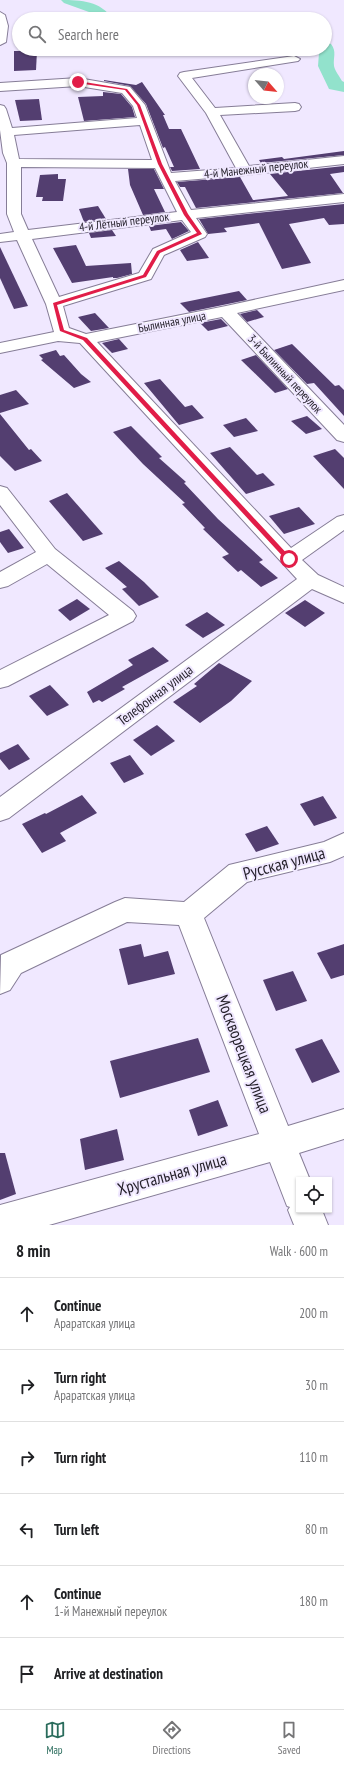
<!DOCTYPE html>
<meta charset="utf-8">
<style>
body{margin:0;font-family:"PT Sans Narrow",sans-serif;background:#f2f2f2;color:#202124}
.controls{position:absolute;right:12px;bottom:12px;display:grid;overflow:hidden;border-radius:0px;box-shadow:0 1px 3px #0004}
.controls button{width:36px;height:36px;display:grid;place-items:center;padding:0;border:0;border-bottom:1px solid #e0e0e0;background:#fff;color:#202124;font:20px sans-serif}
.compass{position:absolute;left:248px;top:68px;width:36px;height:36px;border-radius:50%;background:#fff;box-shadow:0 1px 3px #0004;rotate:118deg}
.stop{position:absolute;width:12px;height:12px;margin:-9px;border:3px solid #e11d48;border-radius:50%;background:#fff}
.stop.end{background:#e11d48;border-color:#fff;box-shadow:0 1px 4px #0008}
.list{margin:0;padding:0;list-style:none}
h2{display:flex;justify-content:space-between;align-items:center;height:52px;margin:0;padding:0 16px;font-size:17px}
h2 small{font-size:13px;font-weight:400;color:#757577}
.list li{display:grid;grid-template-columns:26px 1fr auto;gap:12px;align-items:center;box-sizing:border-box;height:72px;padding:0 16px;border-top:1px solid #e0e0e0}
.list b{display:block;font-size:15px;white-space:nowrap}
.list p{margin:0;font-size:13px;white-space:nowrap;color:#757577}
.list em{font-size:13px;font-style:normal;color:#757577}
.icon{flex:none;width:22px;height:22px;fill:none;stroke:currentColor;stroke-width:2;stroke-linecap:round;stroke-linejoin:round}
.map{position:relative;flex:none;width:344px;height:1225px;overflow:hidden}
.search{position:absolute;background:#fff;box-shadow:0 1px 3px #0004;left:12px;right:12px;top:12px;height:44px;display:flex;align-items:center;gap:10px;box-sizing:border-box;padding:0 14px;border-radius:22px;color:#757577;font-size:15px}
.sheet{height:484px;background:#fff}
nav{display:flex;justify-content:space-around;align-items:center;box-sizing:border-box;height:56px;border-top:1px solid #e0e0e0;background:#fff;font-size:11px;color:#757577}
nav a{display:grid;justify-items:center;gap:2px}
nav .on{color:#2a6c5c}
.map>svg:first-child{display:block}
</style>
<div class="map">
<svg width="344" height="1225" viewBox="0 0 344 1225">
<rect width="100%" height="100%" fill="#f0e8ff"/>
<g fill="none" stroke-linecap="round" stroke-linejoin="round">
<!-- river -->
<g fill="#92e2cc" fill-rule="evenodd">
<path d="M 61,0 C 82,0 100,1 113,19 L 96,19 L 89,12 L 64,3 Z"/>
<path d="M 325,42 L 331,44 C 337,52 333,57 334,66 C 335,71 340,77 342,81 L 344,82 L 344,92 L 329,89 L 318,66 L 319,53 L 317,49 L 325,49 Z"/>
</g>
</g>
<!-- building -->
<g fill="#533e70">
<polygon points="14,51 37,51 36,70 14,71"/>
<polygon points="104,80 136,85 142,82 165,115 163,115 169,129 181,129 200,169 172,171 170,167 174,167 165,147 163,148 146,104 130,86 104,81"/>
<polygon points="103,92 121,94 132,107 135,117 84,121 78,97 103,96"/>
<polygon points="39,99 42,120 20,121 15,100"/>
<polygon points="344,151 344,155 261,163 259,160 282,157 284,159"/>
<polygon points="344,166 344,172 330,174 343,193 196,208 185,187 180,187 177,182 240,177 253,200 288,196 270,174"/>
<polygon points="128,169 154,169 164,189 154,189 165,212 143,215 130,185"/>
<polygon points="58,174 58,179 66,179 63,201 42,201 43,197 36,197 40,175"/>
<polygon points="344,204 344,224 329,225 324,218 289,224 311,263 282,269 259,223 224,228 227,232 208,234 199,219"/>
<polygon points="98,206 106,219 84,222 79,209"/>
<polygon points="181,222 189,231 172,239 166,229 151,231 149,226"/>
<polygon points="112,230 116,236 91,238 89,233"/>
<polygon points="198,242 209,258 187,261 180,250"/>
<polygon points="76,245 86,266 131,263 132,274 117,278 113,278 113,277 72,283 53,248"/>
<polygon points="0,247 28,306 14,309 0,278"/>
<polygon points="239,291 247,300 189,312 180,303"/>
<polygon points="257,310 264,317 247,322 240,314"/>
<polygon points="95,313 109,328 91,331 78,317"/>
<polygon points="221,319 228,326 208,331 200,323"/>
<polygon points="119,339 128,349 112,353 102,343"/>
<polygon points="292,344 335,386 339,385 344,390 344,416 314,383 307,384 274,350"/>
<polygon points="56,350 60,356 64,355 81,374 91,382 74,388 41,360 43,359 39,355"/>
<polygon points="256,355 288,389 275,393 241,360"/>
<polygon points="160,379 185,407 192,405 204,418 179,425 144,383"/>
<polygon points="16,390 29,404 0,413 0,395"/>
<polygon points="0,414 29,450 31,449 42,461 15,471 0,456"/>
<polygon points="307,416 322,429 306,434 291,421"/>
<polygon points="246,418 258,431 234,437 223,425"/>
<polygon points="131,426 162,457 159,458 186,482 184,483 218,519 263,560 259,562 278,578 261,587 241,570 238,572 222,557 229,554 203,529 205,528 182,504 185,503 143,464 113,432"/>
<polygon points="230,447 257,475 263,473 275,485 246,494 210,453"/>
<polygon points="335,449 344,458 344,489 313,456"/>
<polygon points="67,493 103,534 83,541 49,501"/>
<polygon points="299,507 315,524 284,534 269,516"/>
<polygon points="9,529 24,548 8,553 0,542 0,532"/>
<polygon points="119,561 144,582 159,597 139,606 122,589 127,587 105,568"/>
<polygon points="77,599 90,609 70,621 58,610"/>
<polygon points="305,600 325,613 305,627 285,613"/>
<polygon points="207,612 225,625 203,638 185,625"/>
<polygon points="153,647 169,661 122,687 125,689 102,702 99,700 93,703 87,692 133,665 128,660"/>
<polygon points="219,663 252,681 231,701 200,723 173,702 197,686 194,684"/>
<polygon points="50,685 69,705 47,716 29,696"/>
<polygon points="157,725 175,741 151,756 133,740"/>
<polygon points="18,744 30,759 9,770 0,759 0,753"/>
<polygon points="130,755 144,774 124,783 110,763"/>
<polygon points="82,795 97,813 60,833 66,841 42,853 22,824 45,813 46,814"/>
<polygon points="323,796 337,818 314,826 300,804"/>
<polygon points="267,826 279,844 256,852 245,834"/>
<polygon points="141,944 144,957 168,951 175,974 128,985 119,949"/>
<polygon points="344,944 344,975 331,979 317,953"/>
<polygon points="293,971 307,1001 276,1011 263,980"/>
<polygon points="198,1038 210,1072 120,1098 110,1061"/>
<polygon points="322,1039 340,1072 312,1083 295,1049"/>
<polygon points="218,1100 228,1126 198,1136 189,1110"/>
<polygon points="117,1129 124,1160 85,1170 80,1139"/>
<polygon points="0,1153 5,1153 16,1194 0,1200"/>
</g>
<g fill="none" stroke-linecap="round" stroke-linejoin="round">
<!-- minor casing -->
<g stroke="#867d97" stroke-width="2">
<g id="minor">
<polygon points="0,12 5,15 8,26 6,42 0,45"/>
<path d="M 294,56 L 300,59 L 298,61 L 192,78 L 215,108 L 295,103 L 299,104 L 301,107 L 299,110 L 295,111 L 220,115 L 249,166 L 344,156 L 344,164 L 245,175 L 175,181 L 191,210 L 344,194 L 344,202 L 196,218 L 207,234 L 205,237 L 164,255 L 151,279 L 63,306 L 69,328 L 86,334 L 226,306 L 344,280 L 344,290 L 237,313 L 344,425 L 344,442 L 337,440 L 222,317 L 97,342 L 291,548 L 337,517 L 344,515 L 344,530 L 302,560 L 318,575 L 344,587 L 344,603 L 312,589 L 9,818 L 0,821 L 0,797 L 297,579 L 80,343 L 58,341 L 0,353 L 0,343 L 54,332 L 46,304 L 17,240 L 0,242 L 0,234 L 14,232 L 7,214 L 7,163 L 3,153 L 0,130 L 0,105 L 4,106 L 6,109 L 12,128 L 137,118 L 133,106 L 122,93 L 78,86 L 0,91 L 0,83 L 78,78 L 130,87 L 145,105 L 171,173 L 236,168 L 206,113 L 178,76 L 180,73 L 184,72 ZM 140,125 L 152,160 L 19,159 L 14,135 ZM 21,167 L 155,168 L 177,212 L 28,230 L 21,214 ZM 182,220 L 191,232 L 153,249 L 139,273 L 59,297 L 32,239 Z"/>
<polygon points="0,486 7,488 55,549 133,611 136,616 133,621 8,686 0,688 0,670 109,615 47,564 8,586 0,588 0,572 36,552 0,505"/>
<polygon points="344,833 344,856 330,862 247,882 204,918 288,1126 344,1109 344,1139 299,1153 310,1180 299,1180 299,1210 322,1210 328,1225 294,1225 288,1210 290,1207 287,1206 270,1162 49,1225 0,1225 0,1205 259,1134 179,925 127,922 21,973 10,990 0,994 1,955 115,902 125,898 184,902 229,865 324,842"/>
</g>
</g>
<!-- minor -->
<use href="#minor" fill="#fff" fill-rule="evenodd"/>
</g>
<!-- route -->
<polygon fill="#e11d48" points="78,81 127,89 140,105 162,164 188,214 202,234 160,253 146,277 57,305 64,330 87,338 291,558 291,561 287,561 83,340 60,331 53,303 143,275 157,251 197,233 184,215 158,164 137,105 125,90 77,83"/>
<g text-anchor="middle" stroke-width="4" stroke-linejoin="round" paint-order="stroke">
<!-- far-street labels -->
<g font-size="12" fill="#231f29" stroke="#f0e8ff">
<text transform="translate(256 169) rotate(-6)" y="4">4-й Манежный переулок</text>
<text transform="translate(124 222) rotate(-7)" y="4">4-й Лётный переулок</text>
<text transform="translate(172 322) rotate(-11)" y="4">Былинная улица</text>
<text transform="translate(285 374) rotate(47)" y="4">3-й Былинный переулок</text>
</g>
<!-- street labels -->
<g font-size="14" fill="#231f29" stroke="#f0e8ff">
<text transform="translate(155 695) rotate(-37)" y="5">Телефонная улица</text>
</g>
<!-- near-street labels -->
<g font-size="17" fill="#231f29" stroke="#f0e8ff">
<text transform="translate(284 863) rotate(-15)" y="6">Русская улица</text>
<text transform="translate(244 1054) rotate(69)" y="6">Москворецкая улица</text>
<text transform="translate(172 1174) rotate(-16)" y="6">Хрустальная улица</text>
</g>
</g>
</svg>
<div class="controls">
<button><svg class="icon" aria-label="locate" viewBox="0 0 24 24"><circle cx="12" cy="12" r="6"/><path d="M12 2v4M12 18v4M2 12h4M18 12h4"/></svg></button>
</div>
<svg class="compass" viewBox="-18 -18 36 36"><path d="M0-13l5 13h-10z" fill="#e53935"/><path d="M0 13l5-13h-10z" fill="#757577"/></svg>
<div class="stop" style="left:289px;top:559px"></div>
<div class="stop end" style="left:78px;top:82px"></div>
<div class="search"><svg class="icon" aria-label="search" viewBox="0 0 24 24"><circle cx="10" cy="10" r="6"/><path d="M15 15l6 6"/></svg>Search here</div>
</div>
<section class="sheet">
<h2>8 min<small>Walk · 600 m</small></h2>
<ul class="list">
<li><svg class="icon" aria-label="ahead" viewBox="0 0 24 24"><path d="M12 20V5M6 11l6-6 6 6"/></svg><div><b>Continue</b><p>Араратская улица</p></div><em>200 m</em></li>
<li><svg class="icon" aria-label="right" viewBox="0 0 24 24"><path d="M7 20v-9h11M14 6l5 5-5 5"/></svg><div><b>Turn right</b><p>Араратская улица</p></div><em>30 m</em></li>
<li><svg class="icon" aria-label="right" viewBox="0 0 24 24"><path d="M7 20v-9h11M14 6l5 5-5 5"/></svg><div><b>Turn right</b></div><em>110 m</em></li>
<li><svg class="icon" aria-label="left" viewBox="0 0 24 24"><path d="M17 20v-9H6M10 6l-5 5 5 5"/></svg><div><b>Turn left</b></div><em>80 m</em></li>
<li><svg class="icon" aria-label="ahead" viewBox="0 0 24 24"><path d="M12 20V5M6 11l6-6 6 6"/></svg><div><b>Continue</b><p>1-й Манежный переулок</p></div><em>180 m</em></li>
<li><svg class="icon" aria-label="arrive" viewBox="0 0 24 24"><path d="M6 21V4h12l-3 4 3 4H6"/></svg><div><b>Arrive at destination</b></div></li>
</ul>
</section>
<nav>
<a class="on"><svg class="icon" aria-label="map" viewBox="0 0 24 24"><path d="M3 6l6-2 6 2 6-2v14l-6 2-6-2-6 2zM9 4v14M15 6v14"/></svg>Map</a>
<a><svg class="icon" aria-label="directions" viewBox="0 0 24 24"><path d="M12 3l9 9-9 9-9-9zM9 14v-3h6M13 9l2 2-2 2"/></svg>Directions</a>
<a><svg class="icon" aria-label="saved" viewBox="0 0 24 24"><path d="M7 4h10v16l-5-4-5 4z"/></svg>Saved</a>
</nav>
